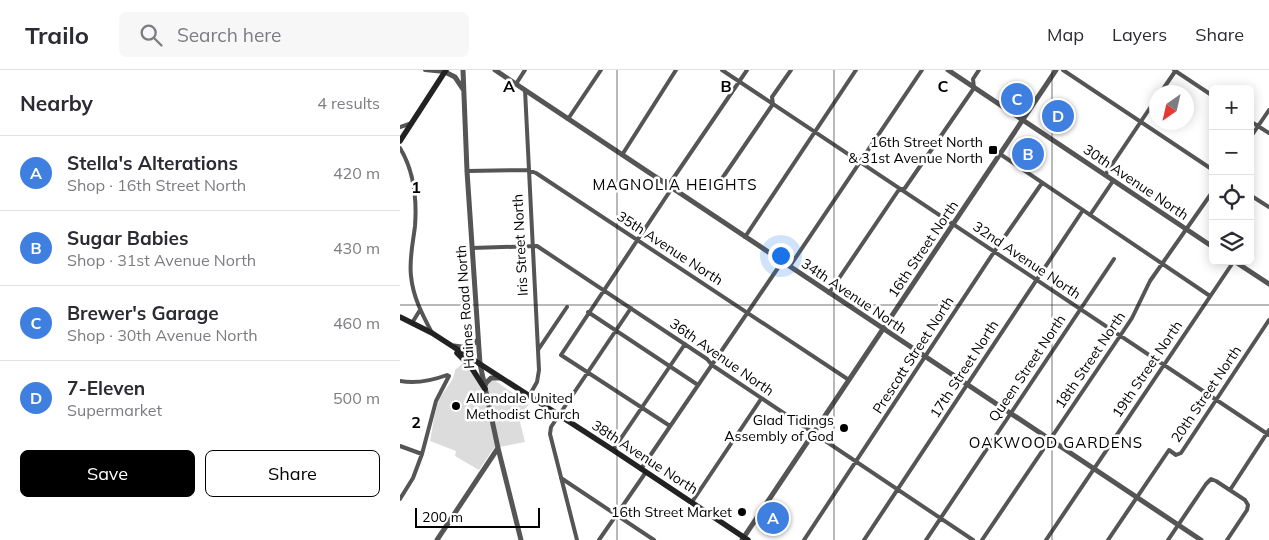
<!DOCTYPE html>
<meta charset="utf-8">
<style>
body{margin:0;font-family:Mulish,sans-serif;background:#f7f7f7;color:#2b2b33}
.controls{position:absolute;right:15px;top:15px;display:grid;overflow:hidden;border-radius:8px;box-shadow:0 2px 12px #0003}
.controls button{width:45px;height:45px;display:grid;place-items:center;padding:0;border:0;border-bottom:1px solid #e1e1e2;background:#fff;color:#2b2b33;font:25px sans-serif}
.compass{position:absolute;left:749px;top:15px;width:45px;height:45px;border-radius:50%;background:#fff;box-shadow:0 2px 12px #0003;rotate:214deg}
.scale{position:absolute;left:15px;bottom:12px;width:125px;box-sizing:border-box;padding-left:5px;border:2px solid #000;border-top:0;font-size:14px;line-height:18px;white-space:nowrap;color:#000;-webkit-text-stroke:4px #fff;paint-order:stroke}
.you{position:absolute;left:380px;top:185px;width:18px;height:18px;margin:-12px;border:4px solid #fff;border-radius:50%;background:#1a73e8;box-shadow:0 0 0 8px #1a73e833}
.badge{display:grid;place-items:center;width:32px;height:32px;border-radius:50%;background:#000;color:#fff;font-size:16px;font-weight:700}
.pin{position:absolute;translate:-50% -50%;border:2px solid #fff;box-shadow:0 1px 5px #0006}
.list{margin:0;padding:0;list-style:none}
h2{display:flex;justify-content:space-between;align-items:center;height:65px;margin:0;padding:0 20px;font-size:21px}
h2 small{font-size:16px;font-weight:400;color:#7c7c81}
.list li{display:grid;grid-template-columns:32px 1fr auto;gap:15px;align-items:center;box-sizing:border-box;height:75px;padding:0 20px;border-top:1px solid #e1e1e2}
.list b{display:block;font-size:19px;white-space:nowrap}
.list p{margin:0;font-size:16px;white-space:nowrap;color:#7c7c81}
.list em{font-size:16px;font-style:normal;color:#7c7c81}
.actions{display:flex;gap:10px;padding:15px 20px}
.actions a{flex:1;padding:11px 0;border:1px solid #000;border-radius:8px;text-align:center;font-size:18px;color:#000}
.actions .main{background:#000;color:#fff}
.icon{flex:none;width:28px;height:28px;fill:none;stroke:currentColor;stroke-width:2;stroke-linecap:round;stroke-linejoin:round}
.map{position:relative;flex:none;width:869px;height:470px;overflow:hidden}
header{display:flex;align-items:center;gap:30px;box-sizing:border-box;height:70px;padding:0 25px;background:#fff;border-bottom:1px solid #e1e1e2}
header strong{font-size:24px}
nav{display:flex;gap:28px;margin-inline-start:auto;font-size:18px}
.search{width:350px;height:45px;background:#f7f7f7;display:flex;align-items:center;gap:12px;box-sizing:border-box;padding:0 18px;border-radius:8px;color:#7c7c81;font-size:19px}
main{display:flex}
aside{flex:1;background:#fff}
.map>svg:first-child{display:block}
.green{fill:#dcdcdc}
.lines{fill:none;stroke-linecap:round;stroke-linejoin:round}
.minor{stroke:#555;stroke-width:4}
.tertiary{stroke:#555;stroke-width:5}
.secondary{stroke:#222;stroke-width:5.5}
.grid{fill:none;stroke:#000;stroke-width:1;stroke-opacity:0.55}
.poi-dot{fill:#000;stroke:#fff;stroke-width:2}
.labels{text-anchor:middle;stroke-width:5;stroke-linejoin:round;paint-order:stroke}
.poi-label{font-size:14px;fill:#000;stroke:#fff;text-anchor:end}
.street-label{font-size:14px;fill:#000;stroke:#fff}
.neighbourhood-label{font-size:15px;letter-spacing:1px;fill:#000;stroke:#fff}
.grid-label{font-size:16px;text-anchor:middle;font-weight:bold;fill:#000;stroke:#fff;stroke-width:5;stroke-linejoin:round;paint-order:stroke}
</style>
<header>
<strong>Trailo</strong>
<div class="search"><svg class="icon" aria-label="search" viewBox="0 0 24 24"><circle cx="10" cy="10" r="6"/><path d="M15 15l6 6"/></svg>Search here</div>
<nav><a>Map</a><a>Layers</a><a>Share</a></nav>
</header>
<main>
<aside>
<h2>Nearby<small>4 results</small></h2>
<ul class="list">
<li><span class="badge" style="background:#3f7fe0">A</span><div><b>Stella's Alterations</b><p>Shop · 16th Street North</p></div><em>420 m</em></li>
<li><span class="badge" style="background:#3f7fe0">B</span><div><b>Sugar Babies</b><p>Shop · 31st Avenue North</p></div><em>430 m</em></li>
<li><span class="badge" style="background:#3f7fe0">C</span><div><b>Brewer's Garage</b><p>Shop · 30th Avenue North</p></div><em>460 m</em></li>
<li><span class="badge" style="background:#3f7fe0">D</span><div><b>7-Eleven</b><p>Supermarket</p></div><em>500 m</em></li>
</ul>
<div class="actions"><a class="main">Save</a><a>Share</a></div>
</aside>
<div class="map">
<svg width="869" height="470" viewBox="0 0 869 470">
<rect width="100%" height="100%" fill="#fff"/>
<path class="green" d="M63,293l27,18 3,-1 4,2 32,22 -10,14 6,24 -31,6 -15,22 -24,-14 1,-5 -26,-10c3,-14 4,-29 10,-43 5,-9 14,-17 15,-28z"/>
<g class="lines">
<path class="minor" d="M25,0l20,2
M322,0l547,365
M663,0l150,100
M774,0l39,26
M116,14l9,-14
M125,20l14,280 -2,12 -8,14
M761,22l15,-22
M168,49l33,-49
M850,51l19,12
M0,57l12,-4
M850,68l19,-28
M0,78c14,23 17,51 15,78 -2,17 -6,33 -4,50 2,21 11,38 21,57
M600,84l210,142
M222,85l54,-85
M67,101l61,-1 8,3 313,207
M705,105l51,-76
M321,110l52,-76 -1,-7 19,-27
M268,116l79,-116
M850,125l19,12
M690,145l23,-34
M345,167l111,-167
M72,178l65,-2 170,113 5,6 261,175
M390,196l132,-196
M429,223l69,-102 7,-3 69,-100 -1,-9 6,-9
M188,242l110,73
M12,253l8,-13
M138,280l29,-43
M0,311c17,3 31,0 47,-6l2,1 -13,25 -14,53 -9,24 -13,21
M270,356l-109,-71 111,-167
M0,376l22,8
M213,380l72,-106
M241,399l141,-207
M161,408l93,62
M830,420l39,-60
M292,432l69,-103
M177,470l-27,-106 1,-7 80,-119
M199,470l47,-68
M404,470l190,-288 48,-69
M464,470l219,-330
M526,470l188,-281
M582,470l138,-204 12,-18 18,-37 63,-90
M646,470l188,-279
M708,470l61,-90 7,5 5,-2 88,-133
M768,470l38,-56 5,-5 5,2 29,19 3,5 -1,5 -20,30"/>
<path class="tertiary" d="M63,0l4,101 13,193 18,84 23,92
M95,0l706,470
M548,0l265,177
M45,2l10,5 8,12
M834,191l35,23
M54,276l14,2 10,-8
M85,316l1,-3 5,-5h10
M37,470l61,-92
M342,470l314,-470"/>
<path class="secondary" d="M0,71l46,-71
M0,247l32,16 181,117 135,90
M57,283l14,14 14,22"/>
</g>
<path class="grid" d="M217,0v470M434,0v470M652,0v470M0,235h869"/>
<g class="poi-dot">
<rect x="588" y="75" width="10" height="10" rx="2.5"/>
<circle cx="56" cy="336" r="5"/>
<circle cx="444" cy="358" r="5"/>
<circle cx="342" cy="442" r="5"/>
</g>
<g class="labels">
<g class="poi-label">
<text x="583" y="77">16th Street North<tspan x="583" dy="16">&amp; 31st Avenue North</tspan></text>
<text x="66" y="333" text-anchor="start">Allendale United<tspan x="66" dy="16">Methodist Church</tspan></text>
<text x="434" y="355">Glad Tidings<tspan x="434" dy="16">Assembly of God</tspan></text>
<text x="332" y="447">16th Street Market</text>
</g>
<g class="street-label">
<text transform="translate(736 112) rotate(34)" y="5">30th Avenue North</text>
<text transform="translate(120 175) rotate(-93)" y="5">Iris Street North</text>
<text transform="translate(270 178) rotate(33)" y="5">35th Avenue North</text>
<text transform="translate(523 179) rotate(-56)" y="5">16th Street North</text>
<text transform="translate(627 190) rotate(34)" y="5">32nd Avenue North</text>
<text transform="translate(454 226) rotate(34)" y="5">34th Avenue North</text>
<text transform="translate(65 237) rotate(-94)" y="5">Haines Road North</text>
<text transform="translate(513 285) rotate(-57)" y="5">Prescott Street North</text>
<text transform="translate(322 287) rotate(35)" y="5">36th Avenue North</text>
<text transform="translate(690 290) rotate(-56)" y="5">18th Street North</text>
<text transform="translate(627 298) rotate(-56)" y="5">Queen Street North</text>
<text transform="translate(564 299) rotate(-57)" y="5">17th Street North</text>
<text transform="translate(747 299) rotate(-56)" y="5">19th Street North</text>
<text transform="translate(806 324) rotate(-56)" y="5">20th Street North</text>
<text transform="translate(245 387) rotate(33)" y="5">38th Avenue North</text>
</g>
<g class="neighbourhood-label">
<text x="275" y="120">MAGNOLIA HEIGHTS</text>
<text x="656" y="378">OAKWOOD GARDENS</text>
</g>
</g>
<g class="grid-label">
<text x="109" y="22">A</text>
<text x="326" y="22">B</text>
<text x="543" y="22">C</text>
<text x="16" y="123">1</text>
<text x="16" y="358">2</text>
</g>
</svg>
<div class="controls">
<button>+</button>
<button>−</button>
<button><svg class="icon" aria-label="locate" viewBox="0 0 24 24"><circle cx="12" cy="12" r="6"/><path d="M12 2v4M12 18v4M2 12h4M18 12h4"/></svg></button>
<button><svg class="icon" aria-label="layers" viewBox="0 0 24 24"><path d="M12 4l9 5-9 5-9-5zM3 14l9 5 9-5"/></svg></button>
</div>
<svg class="compass" viewBox="-18 -18 36 36"><path d="M0-13l5 13h-10z" fill="#e53935"/><path d="M0 13l5-13h-10z" fill="#7c7c81"/></svg>
<div class="scale">200 m</div>
<div class="you"></div>
<div class="pin badge" style="left:373px;top:448px;background:#3f7fe0">A</div>
<div class="pin badge" style="left:628px;top:84px;background:#3f7fe0">B</div>
<div class="pin badge" style="left:617px;top:29px;background:#3f7fe0">C</div>
<div class="pin badge" style="left:658px;top:46px;background:#3f7fe0">D</div>
</div>
</main>
